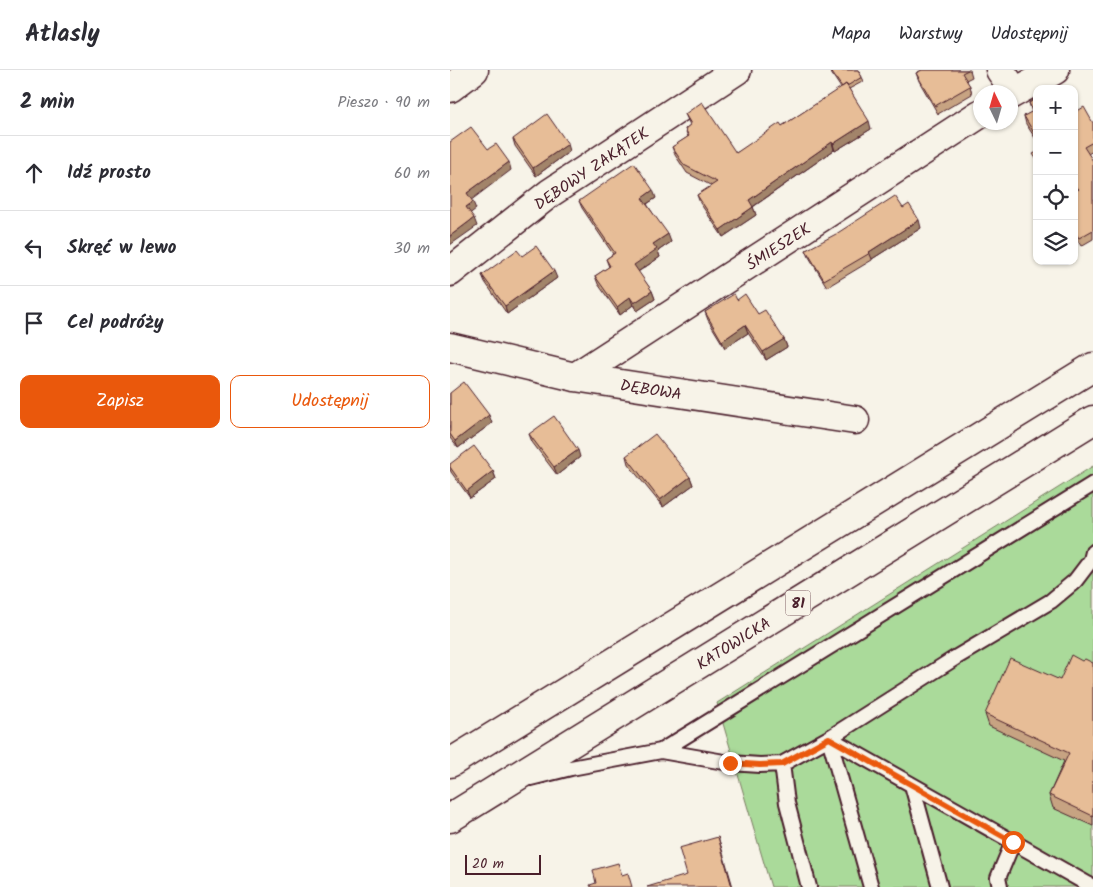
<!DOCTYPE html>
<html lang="pl">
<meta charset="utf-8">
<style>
body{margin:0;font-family:Kalam,sans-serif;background:#f2f2f3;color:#2b2b33}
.controls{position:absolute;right:15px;top:15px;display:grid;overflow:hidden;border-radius:10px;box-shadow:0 1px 4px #0004}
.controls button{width:45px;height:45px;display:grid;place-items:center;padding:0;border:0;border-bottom:1px solid #e1e1e2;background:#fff;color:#2b2b33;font:25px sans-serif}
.compass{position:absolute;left:523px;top:15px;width:45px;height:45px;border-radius:50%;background:#fff;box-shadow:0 1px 4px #0004;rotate:355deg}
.scale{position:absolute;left:15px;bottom:12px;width:76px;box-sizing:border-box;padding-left:5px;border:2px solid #4a1f2b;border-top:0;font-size:14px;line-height:18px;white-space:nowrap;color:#4a1f2b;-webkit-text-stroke:4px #f7f3e8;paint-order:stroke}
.stop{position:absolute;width:15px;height:15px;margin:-11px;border:4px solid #ea580c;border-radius:50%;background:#fff}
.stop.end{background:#ea580c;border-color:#fff;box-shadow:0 1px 5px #0008}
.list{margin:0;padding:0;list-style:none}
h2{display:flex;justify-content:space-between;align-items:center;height:65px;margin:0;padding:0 20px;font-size:21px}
h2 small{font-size:16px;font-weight:400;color:#7c7c81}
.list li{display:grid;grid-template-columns:32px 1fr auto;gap:15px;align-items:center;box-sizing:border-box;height:75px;padding:0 20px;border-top:1px solid #e1e1e2}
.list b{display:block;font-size:19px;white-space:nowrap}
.list em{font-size:16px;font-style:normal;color:#7c7c81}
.actions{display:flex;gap:10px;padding:15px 20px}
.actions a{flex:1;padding:11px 0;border:1px solid #ea580c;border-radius:10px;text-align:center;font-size:18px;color:#ea580c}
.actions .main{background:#ea580c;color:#fff}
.icon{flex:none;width:28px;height:28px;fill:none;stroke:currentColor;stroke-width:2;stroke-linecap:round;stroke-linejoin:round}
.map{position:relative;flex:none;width:643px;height:817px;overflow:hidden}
header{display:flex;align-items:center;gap:30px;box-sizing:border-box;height:70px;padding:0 25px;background:#fff;border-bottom:1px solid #e1e1e2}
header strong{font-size:24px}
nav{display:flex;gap:28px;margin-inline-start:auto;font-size:18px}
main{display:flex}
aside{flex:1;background:#fff}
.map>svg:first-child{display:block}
.green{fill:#aada9a;stroke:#7a7c62}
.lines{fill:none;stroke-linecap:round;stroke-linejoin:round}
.service-casing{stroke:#4a1f2b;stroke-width:18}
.minor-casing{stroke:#4a1f2b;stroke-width:31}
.primary-casing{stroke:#4a1f2b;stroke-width:31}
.service{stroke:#f7f3e8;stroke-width:14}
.minor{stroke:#f7f3e8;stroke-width:28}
.primary{stroke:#f7f3e8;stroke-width:28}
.wall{fill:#c7a382;stroke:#4a1f2b}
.shaded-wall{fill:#a2846a;stroke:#4a1f2b}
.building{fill:#e7bd97;stroke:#4a1f2b}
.route{stroke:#ea580c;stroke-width:6}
.labels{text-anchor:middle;stroke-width:4.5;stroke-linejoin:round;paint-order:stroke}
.shield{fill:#f7f3e8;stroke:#7e5f64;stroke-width:1}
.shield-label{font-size:15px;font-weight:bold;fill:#4a1f2b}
.street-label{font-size:16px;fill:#4a1f2b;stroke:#f7f3e8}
</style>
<header>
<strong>Atlasly</strong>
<nav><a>Mapa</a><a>Warstwy</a><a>Udostępnij</a></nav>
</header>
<main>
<aside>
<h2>2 min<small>Pieszo · 90 m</small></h2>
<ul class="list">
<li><svg class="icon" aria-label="ahead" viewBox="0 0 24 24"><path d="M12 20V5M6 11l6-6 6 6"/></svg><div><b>Idź prosto</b></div><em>60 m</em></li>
<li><svg class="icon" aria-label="left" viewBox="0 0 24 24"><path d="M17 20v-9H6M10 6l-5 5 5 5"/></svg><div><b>Skręć w lewo</b></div><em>30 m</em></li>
<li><svg class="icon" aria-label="arrive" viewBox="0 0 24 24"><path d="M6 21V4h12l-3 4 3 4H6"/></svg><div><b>Cel podróży</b></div></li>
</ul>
<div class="actions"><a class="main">Zapisz</a><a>Udostępnij</a></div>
</aside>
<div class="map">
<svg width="643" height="817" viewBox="0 0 643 817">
<rect width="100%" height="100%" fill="#f7f3e8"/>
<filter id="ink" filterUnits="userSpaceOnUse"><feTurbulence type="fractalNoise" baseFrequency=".02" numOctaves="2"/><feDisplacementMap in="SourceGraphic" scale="10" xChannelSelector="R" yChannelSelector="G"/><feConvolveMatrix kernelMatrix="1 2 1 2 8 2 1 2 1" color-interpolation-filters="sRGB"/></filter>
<g filter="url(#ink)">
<path class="green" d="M643,396v421h-322l-54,-184z"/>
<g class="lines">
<defs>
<path id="service" d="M379,668l264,149
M379,668l42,149
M211,681l432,-267
M332,694l5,39 22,84
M81,708l40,-10 90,-17 69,12 30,2 22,-1 47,-26 126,-80 96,-57 24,-20 16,-21 2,-8
M462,715l28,102
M550,817l-2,-9 15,-36"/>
<path id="minor" d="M550,0l15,22
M0,18l24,-18
M560,25l45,-25
M0,202l100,-79 187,-123
M0,277l125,30 280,43
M125,307l405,-263"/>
<path id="primary" d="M0,693l643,-396
M0,748l643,-398"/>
</defs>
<use href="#service" class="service-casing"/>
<use href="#minor" class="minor-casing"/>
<use href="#primary" class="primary-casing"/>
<use href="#service" class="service"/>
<use href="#minor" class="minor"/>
<use href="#primary" class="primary"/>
</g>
<path class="wall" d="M379,0h29l6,11 -15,8 22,40 -36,22 -1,-1 -81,57 3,8 -33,22 -23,-34 -3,-8 15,-9 -25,-13 -12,-18 -3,-8 16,-10 -3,-8 5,-4 -5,-11 51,39 46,-27 59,-38z
M472,0h48l2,7 -6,3 4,6 2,8 -34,20 -19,-33 -3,-8z
M587,28v43l-11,-17 -2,-8 8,-4 -3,-9z
M624,43l19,10v28l-5,3 5,7v78l-12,7 -7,-12z
M63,69l57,12 -34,25 -21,-30z
M206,128l-9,6 24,38 -13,9 2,6 -22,15 14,19 3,8 -18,12 -4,-6 -13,10 -22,-31 -3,-8 14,-9 -3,-8 7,-5 -31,-46 -3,-7z
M453,138l18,20 -49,31v1l-45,27 -18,-30 -3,-7z
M32,205l75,3 -50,36 -22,-32z
M287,230l21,14 26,25 3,8 -21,13 -18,-27 -23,15 -17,-28 -3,-8z
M0,323l42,30 -34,25 -8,-10z
M79,364l51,23 -23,18 -25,-33z
M176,386l64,21 3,8 -30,22 -35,-43z
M0,394l43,7 3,8 -26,19 -19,-26 -1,-3z
M632,591l11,2v163l-40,-18 -4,-13 15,-34 -75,-35 -4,-12 75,-34z"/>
<path class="shaded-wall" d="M419,51l2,8 -36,22 -2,-7z
M382,72l2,8 -83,58 -2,-8z
M118,74l2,7 -34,25 -3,-8z
M59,92l2,8 -41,31 -3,-8z
M203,120l3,8 -11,7 -3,-7z
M23,132l3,7 -8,6 -2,-8z
M303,137l3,8 -33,22 -3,-7z
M24,148l3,8 -27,19v-9z
M469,150l2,8 -49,31 -3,-7z
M218,164l3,8 -13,9 2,6 -24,16 -2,-8 19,-21z
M104,201l3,7 -50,36 -2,-8z
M202,221l3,8 -18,12 -3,-8z
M180,227l3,8 -13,10 -3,-8z
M295,255l3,8 -23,15 -3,-7z
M334,269l3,8 -21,13 -3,-8z
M39,345l3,8 -34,25 -3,-7z
M128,380l2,7 -23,18 -3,-8z
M43,401l3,8 -26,19 -3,-7z
M240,407l3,8 -30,22 -3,-7z
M268,767l3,9 12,41h-1z"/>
<path class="building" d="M380,0h28l4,7 -15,9 -1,-2 -4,3z
M472,0h46l-6,3 8,13 -35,20 -19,-33z
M396,14l23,37 -36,23 -1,-2 -83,58 4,7 -33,23 -23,-35 20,-13 -33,-17 -12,-18 17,-11 -4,-7 6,-5 -6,-10 17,-12 34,51 44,-30 2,3z
M587,28v40l-13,-22 9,-5 -4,-8z
M634,37l9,16v19l-9,5 9,14v69l-14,8 -5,-7v-39l5,-3 -5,-3v-73z
M97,44l21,30 -35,24 -20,-29z
M21,57l17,22 8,-5 13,18 -42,31 6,9 -7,5 8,11 -24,18v-94z
M587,82v8l-4,-6z
M184,93l19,27 -11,8 26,36 -15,10 4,5 -23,16 18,26 -18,12 -4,-6 -13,10 -22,-31 15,-10 -4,-7 9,-6 -36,-52z
M445,126l8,12 6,-4 10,16 -50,32 1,1 -46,27 -18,-30 30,-16z
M86,176l18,25 -49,35 -23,-31 35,-25 5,6z
M284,224l3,6 8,-6 13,20 7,-4 19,29 -21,13 -18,-27 -23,16 -17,-29z
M14,312l25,33 -34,26 -5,-7v-41z
M104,346l24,34 -24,17 -25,-33z
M205,364l35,43 -30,23 -34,-44z
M24,376l19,25 -26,20 -17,-24v-3z
M621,585l11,6 3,-2 8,4v153l-44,-21 20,-42 -84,-39 25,-56 50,22z
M268,767l14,50h-85l40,-12 -8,-27z
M168,793l4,12 6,-2 4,14h-41l-1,-2 6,-2 -3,-13z"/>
</g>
<g class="lines" filter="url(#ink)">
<path class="route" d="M280,693l30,2 22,-1 47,-26 184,104"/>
</g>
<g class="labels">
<rect class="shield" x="335.5" y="520.5" width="25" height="25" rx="4"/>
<g class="shield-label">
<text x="348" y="538">81</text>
</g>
<g class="street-label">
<text transform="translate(141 98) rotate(-34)" y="6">DĘBOWY ZAKĄTEK</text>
<text transform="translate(328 176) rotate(-33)" y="6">ŚMIESZEK</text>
<text transform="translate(201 319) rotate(9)" y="6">DĘBOWA</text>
<text transform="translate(283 573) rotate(-32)" y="6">KATOWICKA</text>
</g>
</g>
</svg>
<div class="controls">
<button>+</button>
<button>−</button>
<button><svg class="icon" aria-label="locate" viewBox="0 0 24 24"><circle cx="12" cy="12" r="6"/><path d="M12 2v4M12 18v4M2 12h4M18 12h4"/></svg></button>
<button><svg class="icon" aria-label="layers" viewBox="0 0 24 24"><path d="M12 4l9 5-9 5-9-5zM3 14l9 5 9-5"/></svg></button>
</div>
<svg class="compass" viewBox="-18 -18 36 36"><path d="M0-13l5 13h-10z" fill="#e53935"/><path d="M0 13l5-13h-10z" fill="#7c7c81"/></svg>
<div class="scale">20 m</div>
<div class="stop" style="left:563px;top:772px"></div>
<div class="stop end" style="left:280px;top:693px"></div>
</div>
</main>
